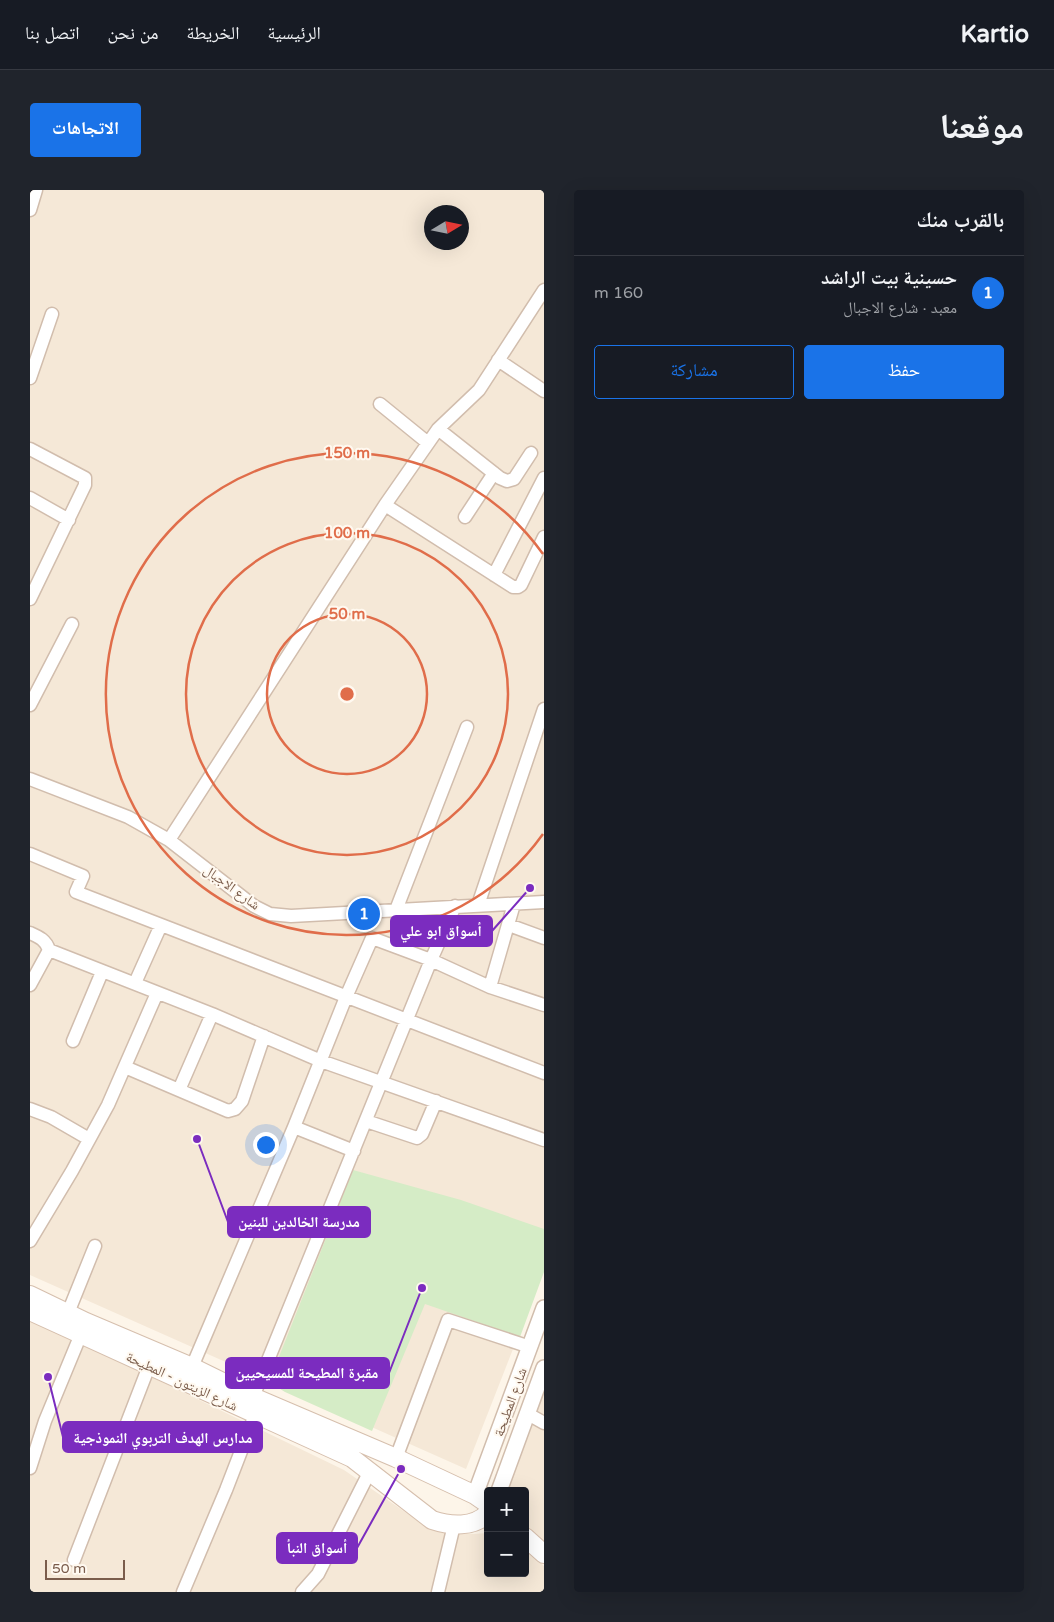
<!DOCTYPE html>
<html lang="ar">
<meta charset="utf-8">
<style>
body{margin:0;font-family:"Varela Round","Noto Naskh Arabic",sans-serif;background:#20242c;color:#f1f3f6;direction:rtl}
.controls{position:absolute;right:15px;bottom:15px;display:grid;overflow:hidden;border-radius:5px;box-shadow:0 5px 20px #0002}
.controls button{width:45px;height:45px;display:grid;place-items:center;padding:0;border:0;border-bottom:1px solid #363941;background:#171b24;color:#f1f3f6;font:25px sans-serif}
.compass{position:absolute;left:394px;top:15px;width:45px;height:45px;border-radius:50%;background:#171b24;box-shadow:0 5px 20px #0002;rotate:80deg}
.scale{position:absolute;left:15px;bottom:12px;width:80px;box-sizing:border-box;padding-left:5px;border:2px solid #7a5c4b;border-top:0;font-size:14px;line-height:18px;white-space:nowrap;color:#7a5c4b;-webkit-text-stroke:4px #fff9f0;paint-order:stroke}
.you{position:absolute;left:235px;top:954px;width:18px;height:18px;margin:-12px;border:4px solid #fff;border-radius:50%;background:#1a73e8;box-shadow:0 0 0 8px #1a73e833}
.badge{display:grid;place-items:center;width:32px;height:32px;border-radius:50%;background:#1a73e8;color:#fff;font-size:16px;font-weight:700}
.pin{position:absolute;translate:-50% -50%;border:2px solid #fff;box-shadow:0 1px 5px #0006}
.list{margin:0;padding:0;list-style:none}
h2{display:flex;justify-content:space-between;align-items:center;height:65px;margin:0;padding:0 20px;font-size:21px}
h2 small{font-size:16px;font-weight:400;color:#9ea1a6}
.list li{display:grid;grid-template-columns:32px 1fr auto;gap:15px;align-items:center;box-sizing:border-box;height:75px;padding:0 20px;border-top:1px solid #363941}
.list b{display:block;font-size:19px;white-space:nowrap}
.list p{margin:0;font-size:16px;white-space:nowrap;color:#9ea1a6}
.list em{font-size:16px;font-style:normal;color:#9ea1a6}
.actions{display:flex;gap:10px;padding:15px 20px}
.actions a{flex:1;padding:11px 0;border:1px solid #1a73e8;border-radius:5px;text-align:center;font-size:18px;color:#1a73e8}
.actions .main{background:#1a73e8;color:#fff}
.map{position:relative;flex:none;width:514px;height:1402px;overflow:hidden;direction:ltr;border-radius:5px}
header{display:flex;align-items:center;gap:30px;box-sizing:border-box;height:70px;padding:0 25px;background:#171b24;border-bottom:1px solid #363941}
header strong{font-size:24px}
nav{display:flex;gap:28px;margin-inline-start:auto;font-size:18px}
.intro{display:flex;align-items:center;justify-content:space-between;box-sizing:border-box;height:120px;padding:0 30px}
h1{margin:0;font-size:35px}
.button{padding:12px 22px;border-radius:5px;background:#1a73e8;color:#fff;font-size:18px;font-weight:700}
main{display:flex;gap:30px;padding:0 30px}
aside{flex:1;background:#171b24;border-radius:5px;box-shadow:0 5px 20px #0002}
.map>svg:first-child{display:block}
.residential{fill:#f5e8d7;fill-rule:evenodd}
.green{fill:#d5ecc6}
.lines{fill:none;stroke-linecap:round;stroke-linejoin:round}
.minor-casing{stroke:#d1bdad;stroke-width:15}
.tertiary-casing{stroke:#d1bdad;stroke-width:18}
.secondary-casing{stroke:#d6bfad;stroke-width:20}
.minor{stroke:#fff;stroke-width:12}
.tertiary{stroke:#fff;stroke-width:15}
.secondary{stroke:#fff;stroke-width:18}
.ring{fill:none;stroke:#e06d4a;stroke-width:2.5}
.labels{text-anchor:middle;stroke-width:4;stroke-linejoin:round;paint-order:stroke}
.street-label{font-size:14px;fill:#7a5c4b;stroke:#fff9f0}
.centre{fill:#e06d4a;stroke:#fff9f0;stroke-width:2.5}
.ring-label{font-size:15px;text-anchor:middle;font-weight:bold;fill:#e06d4a;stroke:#fff9f0;stroke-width:4;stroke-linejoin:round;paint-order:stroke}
.leader{fill:none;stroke:#7b2cbf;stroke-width:2}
.callout-dot{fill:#7b2cbf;stroke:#fff9f0;stroke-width:2}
.callout{fill:#7b2cbf;stroke:#7b2cbf;stroke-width:2}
.callout-label{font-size:15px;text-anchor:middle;font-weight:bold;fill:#fff}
</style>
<header>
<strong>Kartio</strong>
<nav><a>الرئيسية</a><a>الخريطة</a><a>من نحن</a><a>اتصل بنا</a></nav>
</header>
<div class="intro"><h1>موقعنا</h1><a class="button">الاتجاهات</a></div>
<main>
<aside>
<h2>بالقرب منك<small></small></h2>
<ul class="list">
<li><span class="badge">1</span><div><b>حسينية بيت الراشد</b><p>معبد · شارع الاجبال</p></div><em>160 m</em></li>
</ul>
<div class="actions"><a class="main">حفظ</a><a>مشاركة</a></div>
</aside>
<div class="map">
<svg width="514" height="1402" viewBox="0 0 514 1402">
<rect width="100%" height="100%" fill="#fdf5e9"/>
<path class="residential" d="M0,0h514v1080l-78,199 -436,-194zM402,22h30v30h-30z
M0,1128l314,152 80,55 49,9 15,-1v40h37v-24l19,17v26h-514z
M514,1200v151l-16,-13 -3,-5v-32h-19l-1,-2z"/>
<path class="green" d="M323,980l108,30 83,29v43l-24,65 -95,-33 -53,127 -87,-39 -16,-10z"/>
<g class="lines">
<defs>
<path id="minor" d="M0,20l6,-20
M468,170l46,31
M0,188l22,-64
M350,214l48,39
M408,239l62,49 7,3 7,-2 17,-26
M0,259l55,29v7l-55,114
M0,308l39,22
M355,315l128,82h5l3,-2 23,-48
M435,327l29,-44
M464,385l50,-97
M0,515l42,-81
M0,589l98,38 41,23 85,66 16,8 21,2 253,-14
M139,650l216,-335 53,-76 41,-39 65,-100
M0,664l53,22 -7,16 468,181
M448,715l66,-196
M366,720l71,-183
M479,735l35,13
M0,743c9,4 16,7 19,17l163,64 109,47 223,79
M105,793l26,-58
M0,795l19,-35
M460,797l24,-83
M43,851l29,-69
M95,877l103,44 7,-2 7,-8 22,-65
M149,900l33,-76
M0,919l21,8 38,22
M336,931l51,17 5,-4 14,-33
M264,937l60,24
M0,1051l42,-70 36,-66 49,-112
M38,1123l27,-67
M162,1177l102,-240 52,-130 26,-59 59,22 59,27 54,18
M223,1207l178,-437 24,-54
M498,1224l16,9
M366,1268l52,-138 82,27
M0,1278l15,-47 36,-87
M44,1370l75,-194
M153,1402l43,-102 29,-75
M272,1402l16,-18 52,-103
M408,1402l16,-67"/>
<path id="tertiary" d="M469,1301l45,-123
M445,1305l69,-187"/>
<path id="secondary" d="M0,1105l56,27 106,45 61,30 143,61 79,37 13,9
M0,1121l322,147 80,62c18,6 42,8 56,-7
M495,1347l19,17"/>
</defs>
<use href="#minor" class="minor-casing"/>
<use href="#tertiary" class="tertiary-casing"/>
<use href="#secondary" class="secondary-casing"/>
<use href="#minor" class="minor"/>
<use href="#tertiary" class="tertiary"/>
<use href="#secondary" class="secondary"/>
</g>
<g class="ring">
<circle cx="317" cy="504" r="80"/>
<circle cx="317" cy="504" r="161"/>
<path d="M513 644A241 241 0 1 1 513 364"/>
</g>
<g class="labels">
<g class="street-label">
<text transform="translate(202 697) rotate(36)" y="5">شارع الاجبال</text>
<text transform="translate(152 1191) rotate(25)" y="5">شارع الزيتون - المطيحة</text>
<text transform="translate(480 1212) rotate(-70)" y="5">شارع المطيحة</text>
</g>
</g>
<circle cx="317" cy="504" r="8" class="centre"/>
<g class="ring-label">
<text x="317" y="268">150 m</text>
<text x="317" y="348">100 m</text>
<text x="317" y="429">50 m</text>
</g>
<path class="leader" d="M500 698L462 741M167 949L198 1032M392 1098L359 1183M18 1187L33 1247M371 1279L327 1358"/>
<g class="callout-dot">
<circle cx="500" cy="698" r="5"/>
<circle cx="167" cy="949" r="5"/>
<circle cx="392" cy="1098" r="5"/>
<circle cx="18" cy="1187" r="5"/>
<circle cx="371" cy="1279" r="5"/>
</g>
<g class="callout">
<rect x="361" y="726" width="101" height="30" rx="5"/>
<rect x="198" y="1017" width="142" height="30" rx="5"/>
<rect x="196" y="1168" width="163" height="30" rx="5"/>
<rect x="33" y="1232" width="199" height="30" rx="5"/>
<rect x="247" y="1343" width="80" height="30" rx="5"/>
</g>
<g class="callout-label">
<text x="411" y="746">أسواق ابو علي</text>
<text x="269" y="1037">مدرسة الخالدين للبنين</text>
<text x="277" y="1188">مقبرة المطيحة للمسيحيين</text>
<text x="133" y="1253">مدارس الهدف التربوي النموذجية</text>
<text x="287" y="1363">أسواق النبأ</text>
</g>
</svg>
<div class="controls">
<button>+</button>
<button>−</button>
</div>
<svg class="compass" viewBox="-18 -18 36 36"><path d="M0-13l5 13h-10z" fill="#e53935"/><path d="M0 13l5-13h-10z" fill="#9ea1a6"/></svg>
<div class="scale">50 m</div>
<div class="you"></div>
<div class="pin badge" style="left:334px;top:724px">1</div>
</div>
</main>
